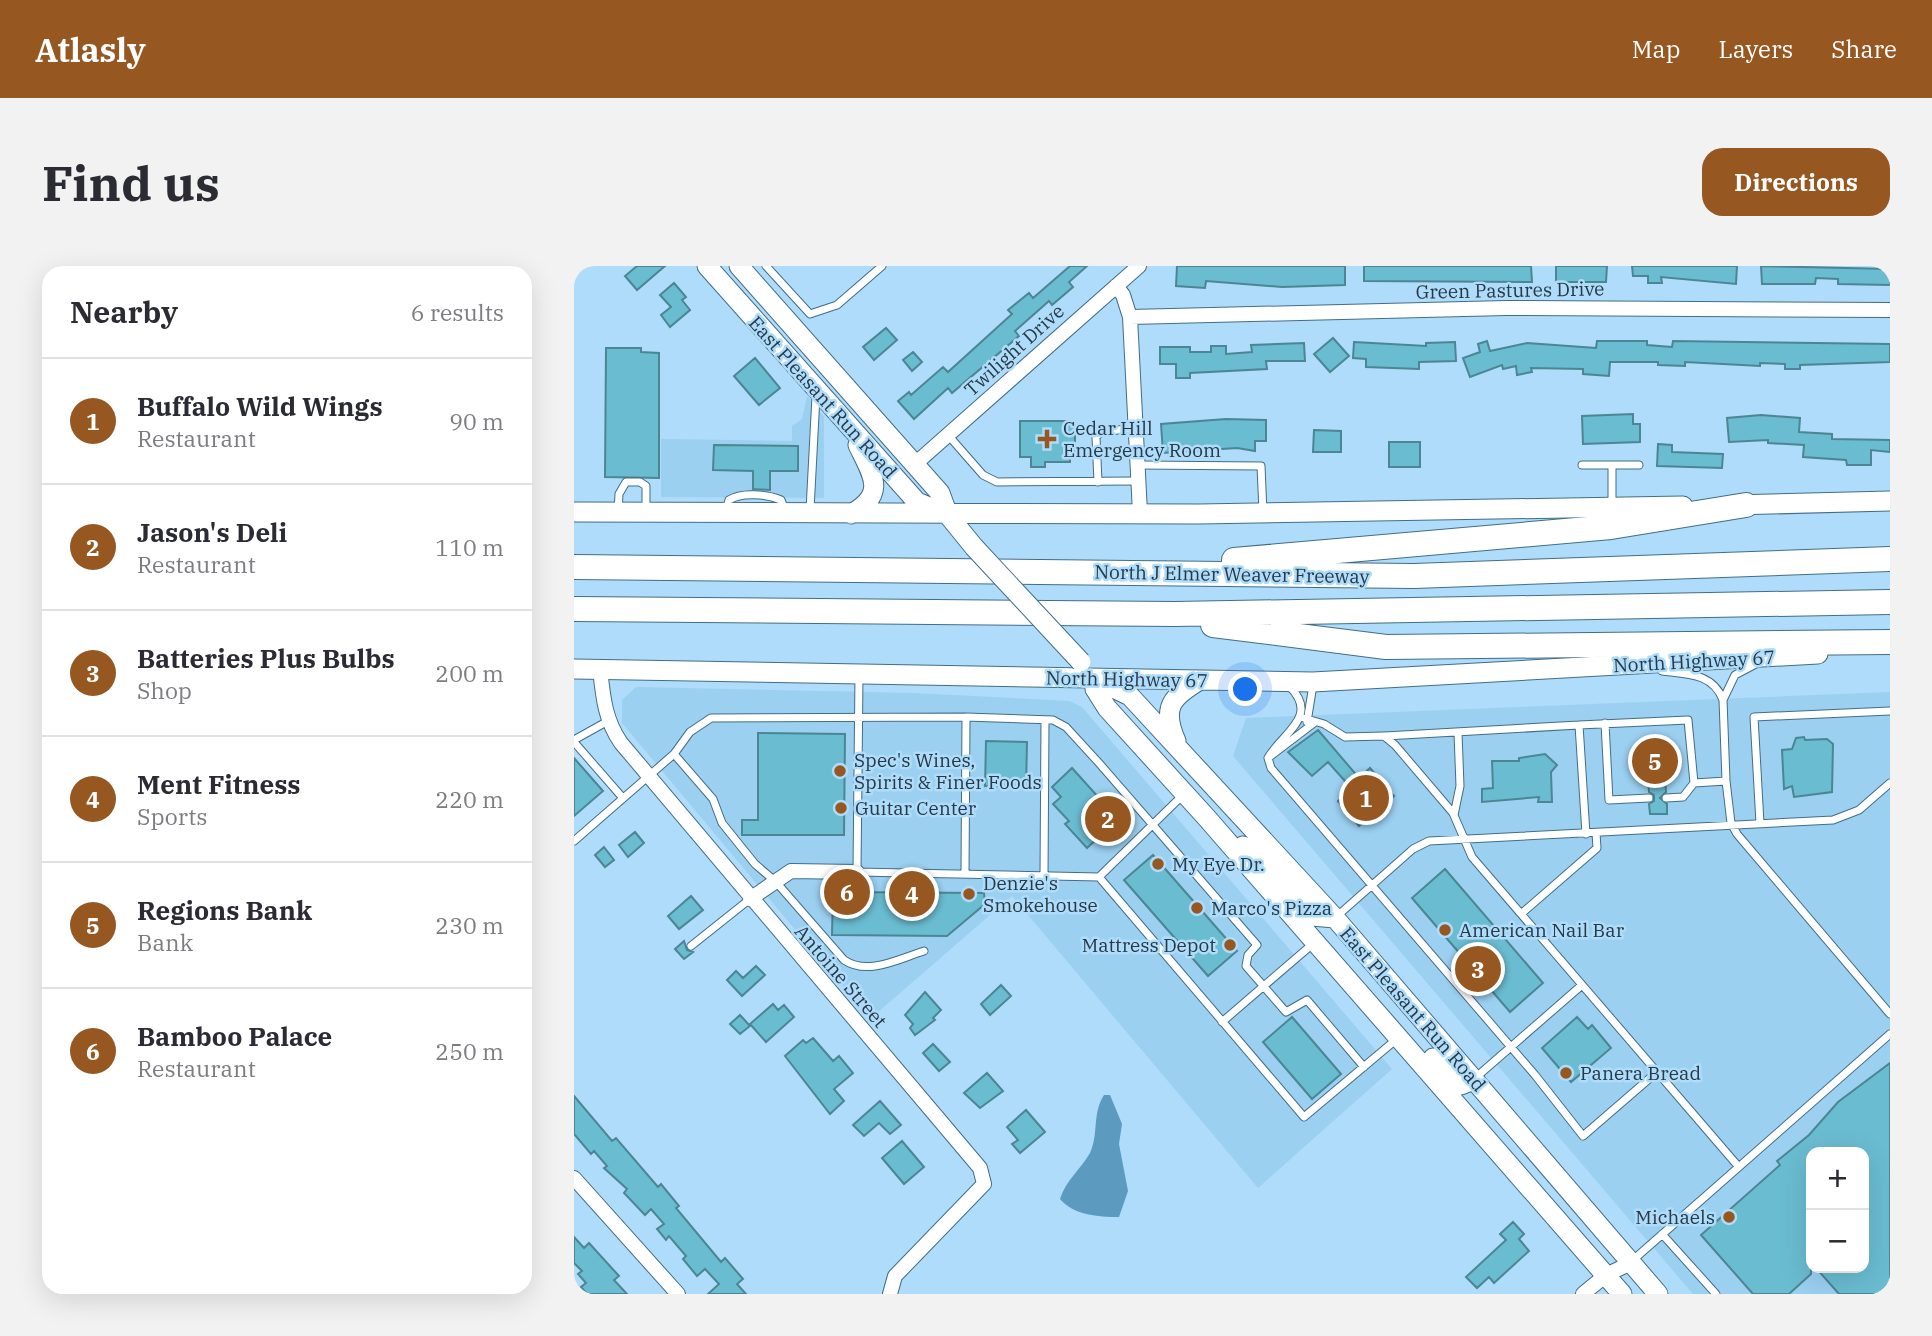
<!DOCTYPE html>
<meta charset="utf-8">
<style>
body{margin:0;font-family:"IBM Plex Serif",serif;background:#f2f2f3;color:#2b2b33}
.controls{position:absolute;right:21px;bottom:21px;display:grid;overflow:hidden;border-radius:14px;box-shadow:0 7px 28px #0002}
.controls button{width:63px;height:63px;display:grid;place-items:center;padding:0;border:0;border-bottom:2px solid #e1e1e2;background:#fff;color:#2b2b33;font:35px sans-serif}
.you{position:absolute;left:672px;top:424px;width:24px;height:24px;margin:-18px;border:5px solid #fff;border-radius:50%;background:#1a73e8;box-shadow:0 0 0 10px #1a73e833}
.badge{display:grid;place-items:center;width:46px;height:46px;border-radius:50%;background:#975720;color:#fff;font-size:23px;font-weight:700}
.pin{position:absolute;translate:-50% -50%;border:4px solid #fff;box-shadow:0 2px 7px #0006}
.list{margin:0;padding:0;list-style:none}
h2{display:flex;justify-content:space-between;align-items:center;height:91px;margin:0;padding:0 28px;font-size:30px}
h2 small{font-size:23px;font-weight:400;color:#7c7c81}
.list li{display:grid;grid-template-columns:46px 1fr auto;gap:21px;align-items:center;box-sizing:border-box;height:126px;padding:0 28px;border-top:2px solid #e1e1e2}
.list b{display:block;font-size:26px;white-space:nowrap}
.list p{margin:0;font-size:23px;white-space:nowrap;color:#7c7c81}
.list em{font-size:23px;font-style:normal;color:#7c7c81}
.map{position:relative;flex:none;width:1316px;height:1028px;overflow:hidden;border-radius:21px}
header{display:flex;align-items:center;gap:42px;box-sizing:border-box;height:98px;padding:0 35px;background:#975720;color:#fff}
header strong{font-size:33px}
nav{display:flex;gap:38px;margin-inline-start:auto;font-size:24px}
.intro{display:flex;align-items:center;justify-content:space-between;box-sizing:border-box;height:168px;padding:0 42px}
h1{margin:0;font-size:49px}
.button{padding:18px 32px;border-radius:21px;background:#975720;color:#fff;font-size:24px;font-weight:700}
main{display:flex;gap:42px;padding:0 42px}
aside{flex:1;background:#fff;border-radius:21px;box-shadow:0 7px 28px #0002}
.map>svg:first-child{display:block}
.built{fill:#9bd0f1;fill-rule:evenodd}
.water{fill:#5c9ac0}
.building{fill:#6abcd1;stroke:#4c8594;stroke-width:2}
.lines{fill:none;stroke-linecap:round;stroke-linejoin:round}
.service-casing{stroke:#426d88;stroke-width:9}
.minor-casing{stroke:#426d88;stroke-width:16}
.secondary-casing{stroke:#426d88;stroke-width:21}
.motorway-casing{stroke:#426d88;stroke-width:26}
.service{stroke:#fff;stroke-width:7}
.minor{stroke:#fff;stroke-width:14}
.secondary{stroke:#fff;stroke-width:19}
.motorway{stroke:#fff;stroke-width:24}
.secondary-bridge-casing{stroke:#426d88;stroke-width:21;stroke-linecap:butt}
.secondary-bridge{stroke:#fff;stroke-width:19}
.poi-dot{fill:#975720;stroke:#aedcfa;stroke-width:2.5}
.labels{text-anchor:middle;stroke-width:5;stroke-linejoin:round;paint-order:stroke}
.street-label{font-size:19px;fill:#263945;stroke:#aedcfa}
.poi-label{font-size:19px;fill:#263945;stroke:#aedcfa;text-anchor:start}
</style>
<header>
<strong>Atlasly</strong>
<nav><a>Map</a><a>Layers</a><a>Share</a></nav>
</header>
<div class="intro"><h1>Find us</h1><a class="button">Directions</a></div>
<main>
<aside>
<h2>Nearby<small>6 results</small></h2>
<ul class="list">
<li><span class="badge">1</span><div><b>Buffalo Wild Wings</b><p>Restaurant</p></div><em>90 m</em></li>
<li><span class="badge">2</span><div><b>Jason's Deli</b><p>Restaurant</p></div><em>110 m</em></li>
<li><span class="badge">3</span><div><b>Batteries Plus Bulbs</b><p>Shop</p></div><em>200 m</em></li>
<li><span class="badge">4</span><div><b>Ment Fitness</b><p>Sports</p></div><em>220 m</em></li>
<li><span class="badge">5</span><div><b>Regions Bank</b><p>Bank</p></div><em>230 m</em></li>
<li><span class="badge">6</span><div><b>Bamboo Palace</b><p>Restaurant</p></div><em>250 m</em></li>
</ul>
</aside>
<div class="map">
<svg width="1316" height="1028" viewBox="0 0 1316 1028">
<rect width="100%" height="100%" fill="#aedcfa"/>
<path class="built" d="M233,130l17,21v81l-163,-1v-58l131,2v-15l10,-7z
M62,421l278,6 155,8 13,6 310,362 -134,119 -246,-292 -142,123 -248,-296v-23z
M1316,426v602h-197l-460,-538 13,-38zM1237,886h53v116h-53z"/>
<path class="water" d="M530,829h6l12,29 -3,20 9,47 -9,26c-21,0 -46,-2 -59,-18 6,-19 21,-30 30,-46 9,-19 2,-40 14,-58z"/>
<path class="building" d="M63,0h28l-28,24 -12,-14z
M496,0h17l-18,16 4,5 -21,18 -3,-4 -34,30 4,5 -67,57 -4,-5 -34,31 -16,-18 11,-9 2,3 32,-28 5,5 64,-58 -4,-4 21,-17 4,5z
M603,0h168v19l-63,2 -76,-6 -1,7 -29,-2z
M790,0h167l1,16 -168,-1z
M982,0h51l-1,16h-50z
M1058,0h105l-1,18 -75,-7 1,6h-14v-7h-15z
M1187,0l129,3v16l-52,-1v-5l-22,-1 -1,6h-53z
M100,17l12,14 -4,3 8,10 -20,17 -9,-12 10,-8 -11,-12z
M312,62l11,12 -23,20 -11,-13z
M759,72l16,18 -19,16 -16,-18z
M913,75l3,10 37,-8 69,5 1,-7h50v4l25,2 1,-6 217,3v18l-90,3v4h-15v-5l-25,-1v3l-75,-4v4l-27,-1v-3h-48l-1,14 -26,-2v-5l-52,-1 1,4 -15,3 -1,-9 -13,3 -1,-4 -32,12 -7,-19 17,-6 -2,-8z
M780,76l72,4v-3l29,-1 1,19 -37,1v7l-53,-2v-8l-13,-1z
M730,77l1,18h-39l1,8 -77,4v5h-14v-14h-16v-17h30v5h21v-6h15v8l26,-2 -1,-7z
M32,82h35v4l18,1v125l-54,-1z
M339,86l9,10 -10,9 -9,-11z
M181,92l25,30 -21,17 -25,-29z
M1059,148v10h7v18l-57,2 -1,-28z
M1187,149l39,3 -1,14 33,2v5l58,1v12l-19,-2v15h-24l-1,-5 -43,-3 1,-12 -36,-2v-3l-39,2 -2,-24z
M652,153l40,1v21h-11v10l-18,-3 -74,5 -2,-29z
M446,155h55v37h-5v4h-25v5h-14v-10h-11z
M740,164l27,1v21h-28z
M815,176h31v25h-31z
M1084,178l14,1v7l51,2 -1,14 -65,-2z
M140,179l84,1v25h-28v19l-17,-1v-18l-40,-1z
M744,464l41,48 11,-10 24,28 -23,25 -2,-3 -10,8 -21,-25 14,-12 -24,-27 -16,14 -24,-24z
M184,467l87,1 -1,101h-102v-15h16z
M1230,471l1,3 22,-1 6,5 -1,48 -38,5 -2,-11 -8,3 -2,-39 10,-1 4,-11z
M1078,472l10,5 10,-1 2,36h-9l1,14 -6,6 7,6v10h-17l-1,-10 5,-3v-6l-5,-3 -1,-13h-10l-1,-35h8z
M412,475l41,1 -1,45 -41,-1z
M971,488l12,11 -6,7 1,30h-14l1,-5 -57,5v-13l11,-1 -1,-27h27v-3z
M0,492l29,33 -29,25z
M498,502l46,51 -31,29 -22,-24 4,-3 -16,-17 8,-7 -9,-10z
M61,566l9,11 -16,14 -9,-12z
M30,581l10,13 -9,7 -10,-12z
M579,589l84,96 -29,25 -84,-96z
M871,603l98,114 -33,29 -98,-114z
M259,626l151,1 1,11 -38,32 -115,-1z
M117,630l12,14 -24,19 -11,-13z
M110,675l3,9 6,2 -9,7 -9,-10z
M182,700l9,9 -23,21 -15,-16 9,-9 7,7z
M427,719l10,11 -21,19 -9,-11z
M351,726l16,18 -8,8 2,2 -20,15 -5,-7 3,-4 -8,-9z
M199,738l5,6 6,-5 10,12 -28,25 -16,-18z
M166,749l10,11 -10,8 -10,-10z
M718,751l49,57 -29,25 -49,-57z
M1003,751l11,12 4,-4 19,23 -40,34 -29,-34z
M239,772l20,23 6,-5 14,17 -19,16 10,12 -14,13 -45,-58 18,-16 3,3z
M359,778l17,18 -11,9 -16,-18z
M1316,797v231h-51l-23,-26h48v-116h-53v122l-22,20h-36l-52,-59 79,-70 -3,-4 32,-26 29,-33z
M413,807l16,18 -23,17 -16,-15z
M0,830l38,45 4,-3 42,49 3,-3 18,22 -3,2 45,54 4,-4 18,21 -6,5 9,10h-38l11,-10 -14,-15 -8,7 -14,-17 3,-3 -17,-20 -3,4 -9,-11 7,-5 -13,-15 -6,6 -21,-22 3,-4 -23,-21 3,-2 -13,-15 -3,3 -17,-20z
M306,835l21,24 -11,9 -11,-11 -15,13 -11,-11z
M452,844l19,22 -25,21 -8,-9 6,-4 -11,-13z
M328,875l22,26 -20,17 -22,-26z
M939,956l11,12 -5,5 10,12 -35,32 -5,-6 -12,11 -11,-11 40,-37 -6,-6z
M0,971l10,11 5,-5 30,33 -5,4 13,14h-40l-6,-7 5,-4 -8,-9 4,-3 -8,-8z"/>
<g class="lines">
<defs>
<path id="service" d="M192,0l44,48 27,-9 45,-39
M374,169l35,40 14,7 141,-1
M564,199l123,1 2,46
M1008,199h30v42
M1038,199h27
M524,216l-2,-45 5,-5 34,-4
M152,244l3,-10c12,-8 38,-6 52,0l4,10
M236,244l6,-114
M44,246l1,-18 7,-12h14l6,4v26
M1088,405c25,3 51,2 61,29l3,81
M285,408l-2,198 242,5 85,-83
M716,421c30,30 -9,47 -22,71l3,10 264,307 48,61 74,-64
M1149,434l12,-25 21,-11
M726,451l24,7 21,13 39,-1 11,9 58,68 19,44 266,309
M733,456l6,-37
M1031,457l4,77 40,-2
M811,470l194,-11
M0,474l34,-19
M0,476l48,55
M100,488l39,45 9,24 33,41 21,18 68,78c24,16 54,-1 80,-9
M694,492l46,-35
M1120,517l32,-2 5,42 6,11 153,180
M880,549l6,-29 -2,-53
M1186,557l-6,-106 136,-6
M1012,568l-7,-109 109,-5 6,63 -11,14 -17,1
M0,575l100,-87 16,-22 21,-14 255,-1 87,3 13,7 33,36 158,182 -9,10 -2,11 40,46 21,-12 57,67
M391,608l1,-157
M470,610l1,-156
M525,611l205,240 94,-79
M947,648l76,-66 -1,-15
M762,651l77,-68 16,-8 404,-21 26,-10 31,-27
M117,680l59,-47
M648,756l93,-80
M900,813l108,-94
M1088,968l54,60
M1059,994l257,-226"/>
<path id="minor" d="M542,20l7,9 7,22 10,196
M556,51l376,-9 384,2
M341,198l224,-198
M26,403c3,28 5,51 21,74l359,425 4,16 -89,92 -5,18
M176,633l41,-28 66,1
M0,912l104,116
M1009,1028l23,-19 25,-12"/>
<path id="secondary" d="M133,0l210,236 24,10
M165,0l201,227 8,22 26,32
M1160,239l156,-4
M0,246l625,2 484,-8
M277,248c36,-20 22,-38 7,-69
M0,403l739,13 505,-28
M521,413v10l12,19 99,109 416,477
M527,416l29,14 205,222 323,376
M602,475c-15,-34 -4,-44 24,-61
M669,580l23,17 46,53 23,2
M859,792l28,27 13,-5"/>
<path id="motorway" d="M660,294l377,-33 135,-22
M0,301l840,9 476,-17
M0,343l601,5 715,-12
M639,359l173,22 504,-5"/>
</defs>
<use href="#service" class="service-casing"/>
<use href="#minor" class="minor-casing"/>
<use href="#secondary" class="secondary-casing"/>
<use href="#motorway" class="motorway-casing"/>
<use href="#service" class="service"/>
<use href="#minor" class="minor"/>
<use href="#secondary" class="secondary"/>
<use href="#motorway" class="motorway"/>
<defs>
<path id="secondary-bridge" d="M400,281l107,115"/>
</defs>
<use href="#secondary-bridge" class="secondary-bridge-casing"/>
<use href="#secondary-bridge" class="secondary-bridge"/>
</g>
<g class="poi-dot">
<path d="M469.5 162.5h7v7h7v7h-7v7h-7v-7h-7v-7h7z"/>
<circle cx="266" cy="505" r="7"/>
<circle cx="267" cy="542" r="7"/>
<circle cx="584" cy="598" r="7"/>
<circle cx="395" cy="628" r="7"/>
<circle cx="623" cy="642" r="7"/>
<circle cx="871" cy="664" r="7"/>
<circle cx="656" cy="679" r="7"/>
<circle cx="992" cy="807" r="7"/>
<circle cx="1155" cy="951" r="7"/>
</g>
<g class="labels">
<g class="street-label">
<text transform="translate(936 24) rotate(-1)" y="7">Green Pastures Drive</text>
<text transform="translate(440 84) rotate(-42)" y="7">Twilight Drive</text>
<text transform="translate(249 131) rotate(48)" y="7">East Pleasant Run Road</text>
<text transform="translate(658 308) rotate(1)" y="7">North J Elmer Weaver Freeway</text>
<text transform="translate(1120 395) rotate(-3)" y="7">North Highway 67</text>
<text transform="translate(553 413) rotate(1)" y="7">North Highway 67</text>
<text transform="translate(267 710) rotate(49)" y="7">Antoine Street</text>
<text transform="translate(839 743) rotate(49)" y="7">East Pleasant Run Road</text>
</g>
<g class="poi-label">
<text x="489" y="169">Cedar Hill<tspan x="489" dy="22">Emergency Room</tspan></text>
<text x="280" y="501">Spec's Wines,<tspan x="280" dy="22">Spirits &amp; Finer Foods</tspan></text>
<text x="281" y="549">Guitar Center</text>
<text x="598" y="605">My Eye Dr.</text>
<text x="409" y="624">Denzie's<tspan x="409" dy="22">Smokehouse</tspan></text>
<text x="637" y="649">Marco's Pizza</text>
<text x="885" y="671">American Nail Bar</text>
<text x="642" y="686" text-anchor="end">Mattress Depot</text>
<text x="1006" y="814">Panera Bread</text>
<text x="1141" y="958" text-anchor="end">Michaels</text>
</g>
</g>
</svg>
<div class="controls">
<button>+</button>
<button>−</button>
</div>
<div class="you"></div>
<div class="pin badge" style="left:792px;top:532px">1</div>
<div class="pin badge" style="left:534px;top:553px">2</div>
<div class="pin badge" style="left:904px;top:703px">3</div>
<div class="pin badge" style="left:338px;top:628px">4</div>
<div class="pin badge" style="left:1081px;top:495px">5</div>
<div class="pin badge" style="left:273px;top:626px">6</div>
</div>
</main>
